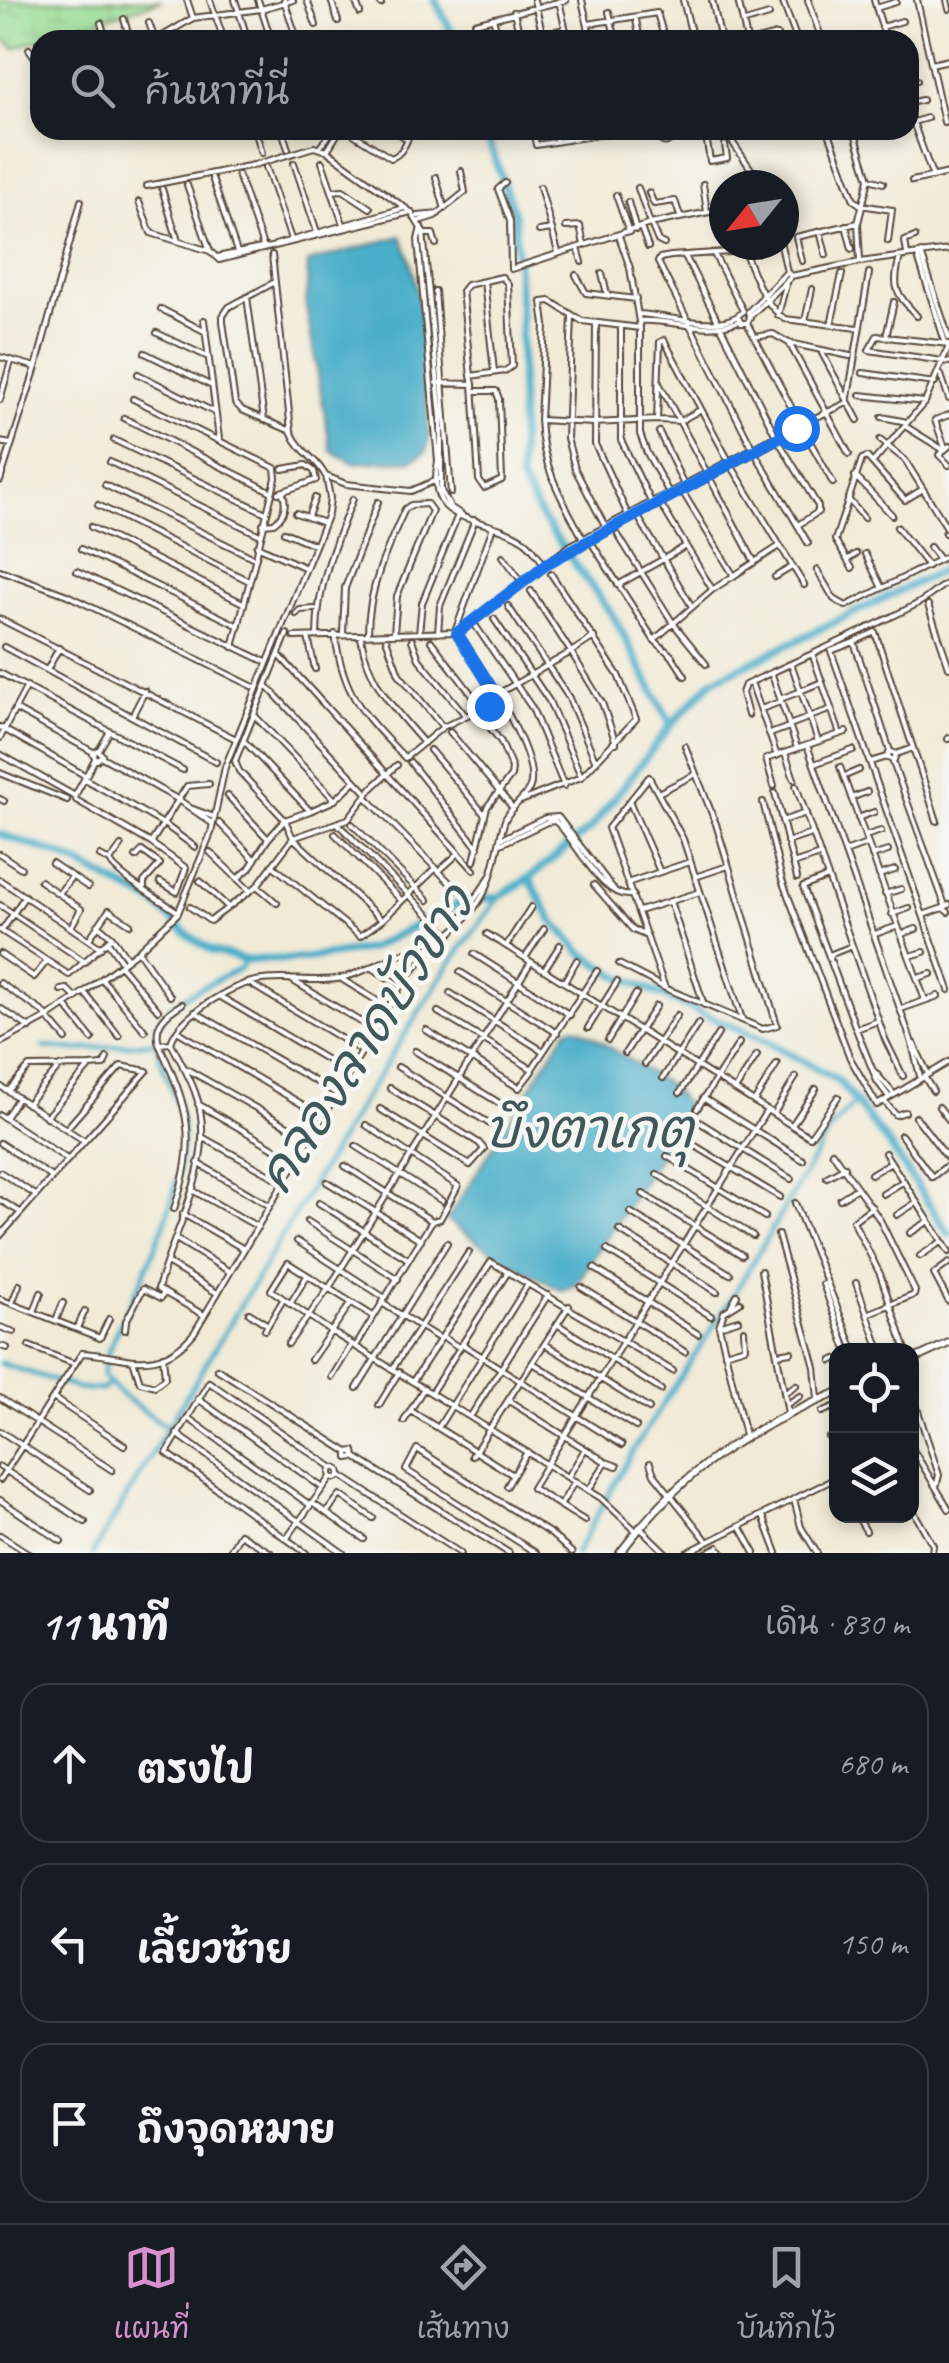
<!DOCTYPE html>
<html lang="th">
<meta charset="utf-8">
<style>
body{margin:0;font-family:Caveat,"Playpen Sans Thai",sans-serif;background:#242831;color:#f1f3f6}
.controls{position:absolute;right:30px;bottom:30px;display:grid;overflow:hidden;border-radius:20px;box-shadow:0 5px 15px #0003}
.controls button{width:90px;height:90px;display:grid;place-items:center;padding:0;border:0;border-bottom:2px solid #363941;background:#171b24;color:#f1f3f6;font:50px sans-serif}
.compass{position:absolute;left:709px;top:170px;width:90px;height:90px;border-radius:50%;background:#171b24;box-shadow:0 5px 15px #0003;rotate:240deg}
.stop{position:absolute;width:30px;height:30px;margin:-22px;border:8px solid #1a73e8;border-radius:50%;background:#fff}
.stop.end{background:#1a73e8;border-color:#fff;box-shadow:0 2px 10px #0008}
.list{margin:0;padding:0;list-style:none}
h2{display:flex;justify-content:space-between;align-items:center;height:130px;margin:0;padding:0 40px;font-size:42px}
h2 small{font-size:32px;font-weight:400;color:#9ea1a6}
.list li{display:grid;grid-template-columns:65px 1fr auto;gap:30px;align-items:center;box-sizing:border-box;height:160px;margin:0 20px 20px;padding:0 20px;border:2px solid #363941;border-radius:30px}
.list b{display:block;font-size:38px;white-space:nowrap}
.list em{font-size:32px;font-style:normal;color:#9ea1a6}
.icon{flex:none;width:55px;height:55px;fill:none;stroke:currentColor;stroke-width:2;stroke-linecap:round;stroke-linejoin:round}
.map{position:relative;flex:none;width:949px;height:1553px;overflow:hidden}
.search{position:absolute;background:#171b24;box-shadow:0 5px 15px #0003;left:30px;right:30px;top:30px;height:110px;display:flex;align-items:center;gap:25px;box-sizing:border-box;padding:0 35px;border-radius:30px;color:#9ea1a6;font-size:38px}
.sheet{height:670px;background:#171b24}
nav{display:flex;justify-content:space-around;align-items:center;box-sizing:border-box;height:140px;border-top:2px solid #363941;background:#171b24;font-size:28px;color:#9ea1a6}
nav a{display:grid;justify-items:center;gap:5px}
nav .on{color:#d690ce}
.map>svg:first-child{display:block}
.wetland{fill:url(#wetland-marsh);stroke:#6a845a;stroke-width:2.5}
.water{fill:#4aaec9;stroke:#426c74;stroke-width:2.5}
.lines{fill:none;stroke-linecap:round;stroke-linejoin:round}
.canal{stroke:#4aaec9;stroke-width:5}
.river{stroke:#4aaec9;stroke-width:8}
.minor-casing{stroke:#56473a;stroke-width:8}
.tertiary-casing{stroke:#56473a;stroke-width:10}
.minor{stroke:#fff;stroke-width:4}
.tertiary{stroke:#fff;stroke-width:6}
.route{stroke:#1a73e8;stroke-width:12}
.labels{text-anchor:middle;stroke-width:9;stroke-linejoin:round;paint-order:stroke}
.water-label{font-size:52px;font-style:italic;fill:#40585a;stroke:#f6f6f2}
</style>
<div class="map">
<svg width="949" height="1553" viewBox="0 0 949 1553">
<defs>
<pattern id="wetland-marsh" width="20" height="14" patternUnits="userSpaceOnUse" patternTransform="scale(2.5)"><rect width="20" height="14" fill="#9ade96"/><path d="M1 5h8M5 5V1M11 12h8M15 12V8" fill="none" stroke="#86bf81"/></pattern>
</defs>
<rect width="100%" height="100%" fill="#f6f6f2"/>
<filter id="ink" filterUnits="userSpaceOnUse"><feTurbulence type="fractalNoise" baseFrequency=".01" numOctaves="2"/><feDisplacementMap in="SourceGraphic" scale="20" xChannelSelector="R" yChannelSelector="G"/><feConvolveMatrix kernelMatrix="1 2 1 2 8 2 1 2 1" color-interpolation-filters="sRGB"/></filter>
<filter id="wash" filterUnits="userSpaceOnUse"><feTurbulence type="fractalNoise" baseFrequency=".0048" numOctaves="4" result="noise"/><feDisplacementMap in="SourceGraphic" scale="40" xChannelSelector="R" yChannelSelector="G"/><feGaussianBlur stdDeviation="2.25" result="paint"/><feColorMatrix in="noise" values="0 0 0 0 0 0 0 0 0 0 0 0 0 0 0 0 0 1.4 0 .05"/><feComposite in="paint" operator="in"/></filter>
<g filter="url(#wash)">
<rect width="100%" height="100%" fill="#f1ead7"/>
<path class="wetland" d="M0,0h162l-148,48 -14,-12z"/>
<path class="water" d="M401,236c24,48 23,147 28,203l-3,13 -13,8 -59,3 -23,-12 -25,-144 2,-45z
M573,1027l8,2 86,55 21,23 -9,20 -104,159 -13,5c-40,-22 -79,-43 -115,-71l120,-191z"/>
<g class="lines">
<path class="canal" d="M43,1047l35,3 76,-8
M0,1363l77,25 25,2 7,-7
M167,1427l-44,-31 -20,-20c2,-28 21,-59 33,-85 23,-49 46,-105 47,-160 0,-31 -38,-84 -24,-109 13,-26 57,-40 82,-54l4,-8
M93,1553l270,-453 88,-138 48,-65
M576,1553l58,-104 102,-158 95,-163 24,-25"/>
<path class="river" d="M435,0l21,40
M485,130l29,84 7,108 -1,157 21,38 74,102 56,106
M0,834l61,21 95,49 31,30 25,17 33,9 56,-1 68,-10 95,-48 35,-4 30,-19 62,-50 80,-103 41,-44 237,-114
M529,878l23,42 30,33 32,21 159,71 65,35 52,66 59,88"/>
</g>
</g>
<g filter="url(#ink)">
<g class="lines">
<defs>
<path id="minor" d="M187,0l6,18
M210,0l14,40
M235,0l13,40
M258,0l13,39
M284,0l11,33
M307,0l9,25
M331,0l7,21
M355,0l5,13
M379,0l2,4
M534,0l10,40
M582,0l9,40
M683,0l10,40
M712,0l9,40
M738,0l9,40
M782,0l15,40
M808,0l14,40
M874,0l12,40
M917,0l27,122
M947,0l2,9
M559,1l9,39
M876,8l20,-6
M514,12l7,28
M609,12l7,28
M493,18l6,22
M124,19l6,21
M636,20l4,20
M745,22l24,-7
M101,23l5,17
M149,23l6,17
M588,24l69,-11 8,27
M882,27l20,-6
M79,31l3,9
M437,32l2,8
M543,34l22,-5
M410,35l1,5
M59,37l1,3
M156,40l37,-22 68,-9 32,-9
M478,40l-3,-17 91,-23
M757,40l20,-5
M38,43l2,7
M29,49l11,16
M909,62l3,-1
M931,64l18,-4
M909,82l8,-2
M909,103l13,-3
M909,116l4,6 14,-4
M913,122l20,55
M255,130l7,23
M282,130l6,19
M347,130l44,28c10,-3 18,-17 18,-28
M394,130l13,9
M533,130l3,15 61,-10
M555,130l1,11
M596,130v5l56,-4 7,4
M705,130l5,31 17,-3 -2,-13
M724,130l38,55
M828,130l26,70 7,5 31,5 -4,31
M854,130l15,49 -11,44 2,38
M659.5 137a5.5 5.5 0 1 1 11 0a5.5 5.5 0 1 1-11 0Z
M669,134l35,-4
M670,139l55,-5
M320,147l13,-17
M327,151l13,-21
M322,162l21,62
M294,163l23,69
M266,167l25,72
M238,175l25,71
M436,177l8,29
M212,178l25,74
M869,179l14,4
M912,181l37,-8
M505,183l-7,6 12,32 1,48 139,-45 74,-15
M703,184l4,28
M187,185l23,66
M147,186l107,-21 60,-18 13,4 84,61 12,20 18,186v73l9,16 12,8
M540,187l18,65
M638,188l12,36
M162,189l16,52
M332,191l11,-1 27,18
M649,193l5,11 21,-3 5,15
M616,195l13,37
M139,202l12,31 59,18 9,9 192,-48
M628,202l8,28
M418,216l20,-2
M419,221l16,-5 30,-24 -4,-21
M651,224l7,17 6,3
M846,225l6,24
M421,227l-3,13 20,221c-14,69 45,51 87,80 8,6 14,16 20,25
M566,227l14,-1 4,19
M641,228l7,19
M539,231l13,-2
M820,231l6,24
M423,234h10l3,10
M619,236l11,32 10,60v106l7,19 21,38
M275,245l129,-37
M767,245l-23,6 -73,5 -11,2 -2,4 97,191 53,90
M781,245l6,27
M578,248l4,14
M744,251c10,23 19,54 41,68l73,9
M921,253l28,85
M714,254l29,57
M907,254l-2,-13 10,-4
M917,254l29,91
M272,255l19,176c9,22 25,26 34,44
M685,256l93,184 40,66v6l-20,13
M217,257l49,-10
M900,257c-8,31 -5,35 17,59
M802,261l-6,-24 62,-14
M787,272l4,4 69,-14 89,-12
M602,274l5,20
M576,275l10,18 50,6
M484,281l10,90
M275,282l-46,25 -6,9v6l12,81 7,7 49,21
M435,291l16,202
M247,297l17,123
M161,309l45,23
M638,314c29,1 86,20 105,-3
M778,315l8,-30
M750,316l40,-38
M572,317l-5,121 8,31 31,59
M738,317l3,6h6l50,95
M204,320l15,119
M639,321c35,-2 67,14 100,0
M805,321l7,-32
M596,323l-1,121 33,71
M747,323l3,-5 -2,-6 39,-40
M831,325l11,-51
M621,326v114l31,64
M640,328l-58,-7 -32,-20 -8,1 3,23 -5,95 53,3 64,-3 3,-78 4,-2 67,125 73,120
M157,333l51,24
M755,337l18,-3 16,9 61,13
M886,337l8,-35
M789,343l60,111
M949,344l-72,-8 -8,14 80,12
M145,353l67,33
M822,353l36,67
M0,357l36,10
M863,373l72,10
M138,374l76,38
M941,375l8,24
M436,383l37,1 -2,-8 -9,-85 5,-6 35,-8 6,7 4,82 -7,5 -34,5
M473,384l6,96 5,8 18,-8 -3,-81 -3,-8h-21
M660,385l94,176
M860,395l65,7
M133,399l142,69 1,10 -43,169
M0,400l11,-39
M882,417l25,5
M124,418l148,74
M540,420c2,47 22,80 44,120
M657,420l23,1 20,-11
M798,420l8,2 41,-19 22,-130
M806,422l-2,9 29,52
M905,426l37,23
M659,432l25,53
M114,440l152,73
M880,440l25,20 44,71 -4,2
M0,442l11,2
M949,446l-10,9 10,10
M945,448l-10,-28 14,-5
M110,462l148,72
M873,462l52,-60 24,-56
M855,476l37,39
M0,481l36,-114 45,-166
M105,485l149,73
M682,491l52,85
M278,493l38,-13 -2,-9 -8,-6 -23,4
M848,499l16,19
M660,503l52,86
M98,505l151,76
M296,513l28,10
M637,515l54,90
M308,516l7,-18
M263,524l11,-1c10,-8 13,-18 9,-29
M91,527l152,76
M897,527l31,39
M284,532l31,13
M618,535l55,88 33,41
M591,542l63,98 18,16 13,20
M257,546l49,22
M930,547l9,12
M81,549l158,77
M865,554l17,34
M503,556l19,26
M847,560l9,-6
M550,561l21,-16 224,-119
M852,568l-17,-28 27,-81 5,-2 38,43 18,-11
M0,570l67,25 187,92
M817,570l17,29 12,7 103,-51
M77,571l189,91
M775,577l17,-10
M618,585l68,-39
M531,591l40,61 23,-15
M928,605l21,62
M508,606l61,92 27,64
M296,614l4,-4 15,-1
M0,619l236,120
M494,619l55,82 32,75
M475,625l57,83 32,78
M459,632l89,-69 249,-133
M343,633l2,-45 33,-86
M368,633c0,-44 19,-85 37,-124l6,-4 16,-1 5,7 -35,85 -3,37
M419,633l3,-30 36,-88
M438,633l2,-27 35,-86
M335,634c8,62 28,80 70,124l38,-31 56,-27
M317,636c0,-51 17,-91 36,-137
M294,637l161,-5
M308,637l7,32
M361,638c7,45 34,72 63,105
M386,639l13,35 43,52
M412,640l7,19 47,57
M654,640l58,-50 66,-43
M431,641l51,67
M854,642l-23,9 118,339
M4,647l212,115
M280,656l194,214
M813,656l27,78
M792,666l26,75
M47,670l12,-22
M0,673l183,97
M772,675l25,73
M752,685l25,71
M267,686l99,106
M800,691l22,-9
M780,699l19,-7
M485,705l11,-10 75,-43 31,51 14,40
M15,709l78,43
M761,709l19,-7
M254,715l81,85
M748,715l-6,-22 3,-8c57,-27 116,-52 172,-81 12,-6 20,-16 32,-22
M132,716l13,-25
M809,717l23,-8
M789,725l19,-7
M0,727l86,49
M450,732l62,75
M770,734l19,-7
M0,738l27,-52
M948,739l1,-1
M244,741l66,70 -25,9 -17,19
M807,745l104,295 9,36
M98,750l4,5 -5,5 -4,-6z
M99,750l10,-17
M430,750l55,65
M890,751l-36,-109 21,-10 62,189
M785,753l9,26
M0,754l75,42 1,4 75,43 35,25 -9,24 -17,-10
M896,754l-6,-3 -3,7 7,2 2,-6 17,-6
M102,757l77,43 34,24
M892,760l53,145
M410,762l68,86
M870,762l17,-5
M814,764l39,-14
M840,767l85,233
M0,773l67,27
M845,776l14,-6
M85,779l80,46 30,22
M774,786l-8,-27 80,-27
M796,786l89,253 18,37
M660,792l36,-18
M775,793l22,85
M76,794l19,-35
M228,796l40,43 -19,30 -12,10
M366,797l91,93
M851,798l16,-6
M0,799l4,2
M521,801l60,-24 55,-58 -18,-44 -67,-101
M763,802l19,78 68,178 27,47 72,-43
M630,803l30,69
M193,809l21,8
M310,811l25,-11 20,-19
M858,818l16,-6
M782,821l24,-8
M219,823l36,37
M338,824l110,110
M352,824l76,76
M335,834l66,66
M865,836l16,-5
M501,839l44,-21 13,-1 57,74
M787,842l24,-8
M151,843l36,-57 22,-2
M499,845l48,-23 8,-1c23,20 45,79 78,74
M121,846l-11,15c6,15 52,39 68,51
M210,852l39,38
M845,852l22,-8
M0,854l21,14
M100,856l10,5
M872,856l16,-5
M136,857l6,-6 18,13 -16,18v6
M474,861l13,-54 24,-31 1,-7 -11,-27 -22,-29
M52,863l36,24
M793,864l27,-9
M272,865l88,71 22,-16 54,-52
M440,870l19,-17
M879,875l16,-5
M695,877l33,-11
M828,877l-25,10 53,142 21,52 12,16
M0,880l101,68
M40,881l41,28 -10,18
M200,881l28,26
M630,882l60,-20
M594,885l39,45 14,6
M257,886l20,17
M60,892l12,-16
M885,894l16,-5
M670,901l34,104
M0,905l85,57
M190,907l20,14 47,-35 36,-48 -8,-18 -46,-49 -4,-10 52,-127
M639,911l61,-19
M948,912l-5,-4 6,-3
M892,914l17,-6
M923,915l20,-7
M382,920l-89,-82 55,-19 25,-32 24,-22
M460,921l31,-46
M98,925l14,12 15,21
M3,929l22,-33
M0,930l69,45 43,-38
M487,934l323,203 28,-40
M875,934l23,-8
M902,934l14,-5
M89,939l20,-29 21,14
M108,942l14,20
M506,946l25,-39
M138,951l32,45
M0,954l34,23 13,-16
M474,954l96,61
M829,955l23,-9
M910,956l14,-4
M525,958l19,-29
M619,964l46,24 98,41 14,-4 -61,-201 -31,-78
M120,965l38,45
M371,967l30,19
M544,970l16,-25
M460,972l97,61
M340,978l47,29
M918,978l13,-4
M102,979l43,52
M290,979l84,51
M564,982l13,-22
M0,983l43,29 23,27
M249,983l111,67
M665,988l-57,-160 41,-51 34,62 59,180
M61,990l6,-1 9,9
M84,992l35,44
M450,993l93,58
M221,997l125,74
M65,1005l27,34
M0,1008l30,20
M901,1009l37,-13
M195,1012l142,82
M438,1012l94,57 65,-98
M588,1028l29,-46
M856,1029l22,-8
M426,1030l93,58 13,-17
M177,1031l145,85
M608,1040l28,-46
M0,1043l48,-26 36,-25 54,-41 40,-38 33,-80 14,-66 103,-253 2,-16 -4,-22 20,8 65,7 30,-13
M171,1043l-12,1c-6,-20 8,-31 23,-40
M159,1044c30,65 39,95 15,165
M914,1044l14,30
M415,1051l89,55
M625,1053l31,-47
M645,1064l32,-49
M183,1067l126,71
M398,1067l92,57
M874,1071l20,23
M663,1078l35,-54
M925,1078l8,13
M0,1086l83,54
M735,1090l22,-35
M8,1091l21,-24 61,-1
M680,1093l38,-59
M703,1098l100,62
M884,1101l12,14 9,-3
M754,1102l23,-38
M27,1104l33,-38
M198,1104l98,57
M939,1107l10,13
M380,1109l90,56 14,-16 -5,-6 -89,-55
M697,1109l42,-66
M774,1113l22,-36
M0,1115l67,44
M46,1117l44,-51 14,-1 3,-7
M916,1117l33,43
M5,1118l13,-20
M693,1118l98,61
M792,1125l24,-36
M901,1135l31,42 17,-13
M679,1136l101,61
M202,1137l81,45
M0,1143l50,33
M356,1146l86,55
M832,1152l48,68 35,71 -1,4 -47,19
M885,1153l44,68
M667,1156l98,61
M198,1163l72,43
M345,1166l87,55
M0,1172l34,22
M657,1174l96,62
M871,1174l20,-12
M827,1177l18,-10
M327,1182l94,58
M192,1190l66,37
M643,1194l99,61
M883,1194l21,-13
M840,1199l17,-11
M0,1200l20,12
M319,1203l89,56
M795,1203l59,147
M872,1207l-19,14 27,53 26,76
M630,1212l100,62
M183,1214l61,35
M897,1215l20,-13
M307,1221l91,58
M619,1230l98,62
M910,1233l19,-12 20,31
M778,1235l37,132 3,32
M0,1236l147,-165 -26,-5 -54,62
M176,1239l54,33
M297,1241l88,57
M607,1250l104,66
M920,1256l21,-14
M167,1263l50,30
M949,1263l-15,11 15,28
M594,1268l104,66
M761,1271l27,142
M856,1283l24,67
M823,1284l24,66
M581,1287l104,65
M0,1299l100,39 9,-19
M740,1302l-16,10 -5,14 26,109
M12,1303l7,-18
M382,1303l58,36
M290,1304l17,-28
M731,1306l6,-11
M34,1312l7,-19
M249,1313l19,12
M204,1315l-46,-26c16,-62 62,-131 37,-197 -6,-17 -16,-33 -24,-49 7,-26 59,-57 85,-62 28,-6 58,3 86,-3 30,-7 57,-29 88,-30
M373,1316l-85,-53 -17,27 61,42 269,166 35,33
M56,1320l7,-17
M557,1324l104,66
M719,1326l19,-6
M0,1327l14,5
M77,1328l8,-17
M125,1330l1,-9 17,-32 18,9 3,-6
M265,1330l18,-30
M443,1337l17,11
M288,1344l41,-56 202,-326
M462,1344l160,101
M545,1344l104,65
M0,1346l7,2
M29,1346l46,18
M356,1346l76,-125 8,-2 18,-33 -92,-61
M725,1353l20,-6 -1,-17
M777,1354l14,-2
M133,1360l7,22 15,4 10,-8 -2,-22
M311,1360l40,-57
M832,1361l4,-2
M533,1363l103,64
M393,1368l76,-116
M217,1369l131,83
M912,1374l3,-2
M332,1377l20,-33
M413,1381l78,-119 182,109
M357,1388l90,-145
M431,1393l77,-121
M784,1393l12,-8
M912,1393l27,82 -3,12
M0,1398l112,72
M53,1398l71,47
M198,1399l125,89
M509,1401l97,61 11,4
M787,1404l13,-8
M379,1405l20,-33
M411,1411l102,64
M822,1412l14,-6
M470,1417l78,-122
M188,1418l122,87
M404,1421l20,-33
M438,1428l90,-144
M0,1431l90,59
M177,1434l166,119
M829,1438l7,-2
M912,1448l37,61
M354,1451l1,6 -7,1v-6z
M472,1456l97,-150
M355,1457l154,96
M650,1463l4,11 54,68
M0,1467l85,55
M330 1473a5 5 0 1 1 10 0a5 5 0 1 1-10 0Z
M340,1475l120,78
M568,1477l17,-28
M0,1480l82,-127c45,2 75,24 112,-20l207,-347c20,-29 40,-42 63,-66 31,-32 29,-57 40,-97 4,-15 20,-22 26,-36 11,-32 -54,-129 -75,-155l38,-105
M507,1486l20,-34
M589,1490l17,-28
M794,1499l7,28 16,26
M0,1500l61,41
M312,1503l52,36
M560,1506l15,-25
M912,1509l21,36 -1,8
M326,1513l14,-18 33,23
M763,1516l14,37
M857,1516l9,15
M585,1521l-53,-33 235,-378
M740,1526l15,27
M639,1527l27,26
M0,1535l28,18
M287,1538l44,-61
M229,1553l11,-19 31,19
M306,1553l-139,-100 42,-71 124,86
M536,1553l-130,-83 11,-21 134,85 21,19
M686,1553l150,-75
M706,1553l12,-6 5,6"/>
<path id="tertiary" d="M912,1360l37,-17
M620,1553c63,-84 121,-120 216,-160"/>
</defs>
<use href="#minor" class="minor-casing"/>
<use href="#tertiary" class="tertiary-casing"/>
<use href="#minor" class="minor"/>
<use href="#tertiary" class="tertiary"/>
</g>
</g>
<g class="lines" filter="url(#ink)">
<path class="route" d="M489,706l10,-6 -42,-67 91,-70 248,-135"/>
</g>
<g class="labels">
<g class="water-label">
<text transform="translate(365 1039) rotate(-57)" y="18">คลองลาดบัวขาว</text>
<text x="589" y="1147">บึงตาเกตุ</text>
</g>
</g>
</svg>
<div class="controls">
<button><svg class="icon" aria-label="locate" viewBox="0 0 24 24"><circle cx="12" cy="12" r="6"/><path d="M12 2v4M12 18v4M2 12h4M18 12h4"/></svg></button>
<button><svg class="icon" aria-label="layers" viewBox="0 0 24 24"><path d="M12 4l9 5-9 5-9-5zM3 14l9 5 9-5"/></svg></button>
</div>
<svg class="compass" viewBox="-18 -18 36 36"><path d="M0-13l5 13h-10z" fill="#e53935"/><path d="M0 13l5-13h-10z" fill="#9ea1a6"/></svg>
<div class="stop" style="left:796px;top:428px"></div>
<div class="stop end" style="left:489px;top:706px"></div>
<div class="search"><svg class="icon" aria-label="search" viewBox="0 0 24 24"><circle cx="10" cy="10" r="6"/><path d="M15 15l6 6"/></svg>ค้นหาที่นี่</div>
</div>
<section class="sheet">
<h2>11 นาที<small>เดิน · 830 m</small></h2>
<ul class="list">
<li><svg class="icon" aria-label="ahead" viewBox="0 0 24 24"><path d="M12 20V5M6 11l6-6 6 6"/></svg><div><b>ตรงไป</b></div><em>680 m</em></li>
<li><svg class="icon" aria-label="left" viewBox="0 0 24 24"><path d="M17 20v-9H6M10 6l-5 5 5 5"/></svg><div><b>เลี้ยวซ้าย</b></div><em>150 m</em></li>
<li><svg class="icon" aria-label="arrive" viewBox="0 0 24 24"><path d="M6 21V4h12l-3 4 3 4H6"/></svg><div><b>ถึงจุดหมาย</b></div></li>
</ul>
</section>
<nav>
<a class="on"><svg class="icon" aria-label="map" viewBox="0 0 24 24"><path d="M3 6l6-2 6 2 6-2v14l-6 2-6-2-6 2zM9 4v14M15 6v14"/></svg>แผนที่</a>
<a><svg class="icon" aria-label="directions" viewBox="0 0 24 24"><path d="M12 3l9 9-9 9-9-9zM9 14v-3h6M13 9l2 2-2 2"/></svg>เส้นทาง</a>
<a><svg class="icon" aria-label="saved" viewBox="0 0 24 24"><path d="M7 4h10v16l-5-4-5 4z"/></svg>บันทึกไว้</a>
</nav>
